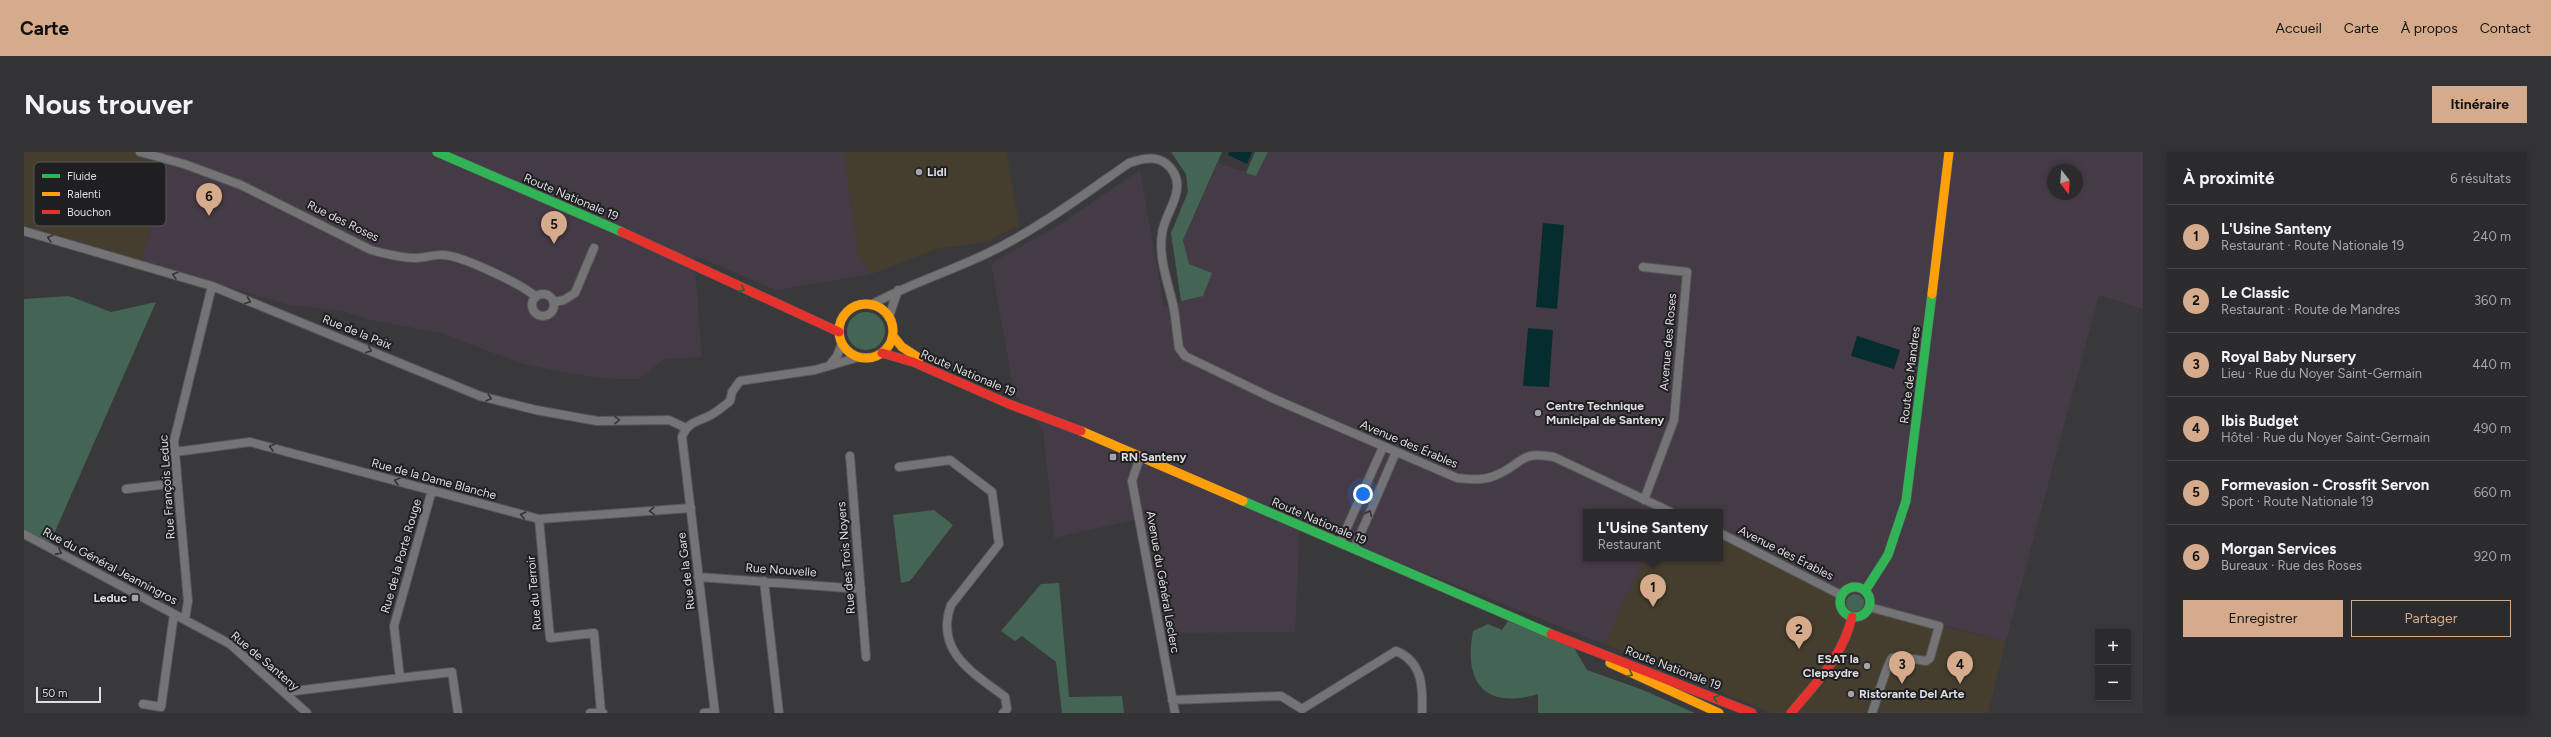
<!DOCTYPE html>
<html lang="fr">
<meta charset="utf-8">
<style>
body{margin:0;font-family:Figtree,sans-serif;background:#333234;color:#f1f3f6}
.controls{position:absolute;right:12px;bottom:12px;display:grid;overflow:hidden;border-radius:0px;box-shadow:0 2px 6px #0003}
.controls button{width:36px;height:36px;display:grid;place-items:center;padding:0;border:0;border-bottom:1px solid #474648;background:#2b2a2c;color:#f1f3f6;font:20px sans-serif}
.compass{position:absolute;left:2023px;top:12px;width:36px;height:36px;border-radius:50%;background:#2b2a2c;box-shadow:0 2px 6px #0003;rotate:163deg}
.scale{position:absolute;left:12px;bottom:10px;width:65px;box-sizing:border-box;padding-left:4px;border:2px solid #dedde1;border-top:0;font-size:11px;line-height:14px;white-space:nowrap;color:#dedde1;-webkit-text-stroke:3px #1f1f21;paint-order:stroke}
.you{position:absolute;left:1339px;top:342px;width:14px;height:14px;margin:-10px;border:3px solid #fff;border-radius:50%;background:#1a73e8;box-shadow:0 0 0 6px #1a73e833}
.badge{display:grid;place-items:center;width:26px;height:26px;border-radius:50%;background:#d6ab8b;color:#111;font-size:13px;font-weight:700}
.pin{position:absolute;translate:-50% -33px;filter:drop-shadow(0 1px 2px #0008)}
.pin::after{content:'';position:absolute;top:21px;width:14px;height:12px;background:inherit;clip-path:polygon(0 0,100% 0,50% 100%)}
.popup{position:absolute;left:1559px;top:357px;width:140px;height:52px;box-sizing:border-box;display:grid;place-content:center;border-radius:0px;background:#2b2a2c;filter:drop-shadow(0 1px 3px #0005);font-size:13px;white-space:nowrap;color:#a6a7a9}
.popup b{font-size:15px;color:#f1f3f6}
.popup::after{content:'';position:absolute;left:50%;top:100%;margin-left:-8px;border:8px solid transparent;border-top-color:#2b2a2c}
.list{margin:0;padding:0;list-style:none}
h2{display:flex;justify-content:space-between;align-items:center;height:52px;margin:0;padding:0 16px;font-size:17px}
h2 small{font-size:13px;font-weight:400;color:#a6a7a9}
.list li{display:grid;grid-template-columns:26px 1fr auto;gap:12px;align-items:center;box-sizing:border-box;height:64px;padding:0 16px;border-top:1px solid #474648}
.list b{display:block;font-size:15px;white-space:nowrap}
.list p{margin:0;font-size:13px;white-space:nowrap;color:#a6a7a9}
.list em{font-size:13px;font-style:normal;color:#a6a7a9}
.actions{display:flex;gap:8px;padding:12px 16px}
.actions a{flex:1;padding:9px 0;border:1px solid #d6ab8b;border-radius:0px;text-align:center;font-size:14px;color:#d6ab8b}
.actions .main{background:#d6ab8b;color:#111}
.map{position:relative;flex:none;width:2119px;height:561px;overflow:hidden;border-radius:0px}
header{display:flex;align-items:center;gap:24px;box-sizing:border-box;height:56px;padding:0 20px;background:#d6ab8b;color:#111}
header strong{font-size:19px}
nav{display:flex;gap:22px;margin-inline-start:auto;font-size:14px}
.intro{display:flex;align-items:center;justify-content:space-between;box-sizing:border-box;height:96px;padding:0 24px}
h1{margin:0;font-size:28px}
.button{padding:10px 18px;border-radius:0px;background:#d6ab8b;color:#111;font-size:14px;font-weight:700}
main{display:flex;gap:24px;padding:0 24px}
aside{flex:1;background:#2b2a2c;border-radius:0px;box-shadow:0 2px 6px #0003}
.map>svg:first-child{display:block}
.commercial{fill:#453e2f}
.industrial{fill:#453b47;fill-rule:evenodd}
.green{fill:#446454}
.water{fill:#052d2e}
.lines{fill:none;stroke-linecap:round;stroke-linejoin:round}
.street-casing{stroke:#565658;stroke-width:10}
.fast-casing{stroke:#565658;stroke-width:10}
.slow-casing{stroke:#565658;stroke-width:10}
.jam-casing{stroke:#565658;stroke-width:10}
.street{stroke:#747476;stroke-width:8}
.fast{stroke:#30b455;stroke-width:9}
.slow{stroke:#ff9f0a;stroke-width:9}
.jam{stroke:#e5322d;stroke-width:9}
.oneway{stroke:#343436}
.oneway2{stroke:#276238}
.poi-dot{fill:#a4a3a7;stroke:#1f1f21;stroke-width:1.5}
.labels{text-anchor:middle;stroke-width:4;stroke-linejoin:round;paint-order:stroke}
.poi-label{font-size:12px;font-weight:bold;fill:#dedde1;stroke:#1f1f21;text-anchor:start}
.street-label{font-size:12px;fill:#dedde1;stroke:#1f1f21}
.key{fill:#1f1f21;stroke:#58585b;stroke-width:1}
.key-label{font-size:11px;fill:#dedde1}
</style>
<header>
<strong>Carte</strong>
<nav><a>Accueil</a><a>Carte</a><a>À propos</a><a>Contact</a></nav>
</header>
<div class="intro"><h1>Nous trouver</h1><a class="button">Itinéraire</a></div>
<main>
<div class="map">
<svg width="2119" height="561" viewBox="0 0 2119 561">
<rect width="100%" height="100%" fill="#39383b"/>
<path class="commercial" d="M0,0h131l16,4 -29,105 -118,-36z
M820,0h163l12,73 -32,17 -51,7 -64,25 -14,-18z
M1696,381l219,93 67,15 -18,72h-217l-167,-69 41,-86h75z"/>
<path class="industrial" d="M131,0h689l14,104 14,18 -96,16 -82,-35 8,102 -38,2 -25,20h-27l-45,-6 -47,-10 -79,-30 -71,-13 -28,-9 -53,-6 -147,-44 29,-105z
M1244,0h875v157l-44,-14 -93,346 -140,-35 -25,-11 -121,-62v-21h-134v46h59l-41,86 -304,-121 -5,109 -133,1 -24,-114 -84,19 -11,-108 -29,-38 -23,-129 68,-38 81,-55 24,137 17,-6 8,-37 -6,-24 35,-77 38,13zM2029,18h24v24h-24z"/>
<path class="green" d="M1147,0h51l-39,88 6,24 23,9 -9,23 -22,5 -10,-68 17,-41 -2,-18z
M1231,0h13l-12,24 -10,-3z
M45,144l42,16 45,-10 -106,241 -26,-14v-230z
M823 179a19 19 0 1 1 38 0a19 19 0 1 1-38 0Z
M910,358l19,15 -43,56 -9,2 -8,-68z
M1035,431l10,114 53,-1 2,17h-62l-6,-51 -34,-26 -7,5 -14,-10 40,-47z
M1822 451a9 9 0 1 1 18 0a9 9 0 1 1-18 0Z
M1484,469l65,25 14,24 56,20 52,23h-157v-19c-53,16 -75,-11 -65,-63l15,-7 14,6z"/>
<path class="water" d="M1205,0h23l-5,12 -19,-9z
M1519,71l21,2 -7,84 -21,-2z
M1504,176l25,2 -4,57 -26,-1z
M1833,184l43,14 -6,19 -43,-13z"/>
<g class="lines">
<defs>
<path id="street" d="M116,0l44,12 57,21 130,65c15,4 30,8 45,8 9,0 19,-4 28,-3 18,1 78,29 92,42
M0,79l188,55 268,110 56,14 61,11 72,-1 17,8
M1619,115l44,5 -13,148 -30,80
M508 153a11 11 0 1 1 22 0a11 11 0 1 1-22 0Z
M530,150l10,-2 11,-7 19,-45
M847,153c37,-21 78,-33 117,-52 50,-24 95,-58 141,-90 17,-6 34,-9 45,10 11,20 -10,41 -12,61 -4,24 7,51 12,75 2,13 3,26 5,39l6,8 87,42 185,80c12,1 25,3 37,-2 29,-11 24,-26 60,-19l117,55
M865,165l9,-27
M805,214l8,-10 5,-13
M151,300l75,-10 289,77 152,-11
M826,304l16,201
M1116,305l-8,24 43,232
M875,315l51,-7 42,32 7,52 -48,61c-17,47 23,68 54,92l2,12 -4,4
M102,337l51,-6
M408,338l-38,136 6,52 52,-6 6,41
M515,367l11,119 44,-5 7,79
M1696,381l121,62
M0,382l206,110 77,69
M1316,391l43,-96
M1330,397l42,-97
M674,425l163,12
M740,429l15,132
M1845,455l70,19 -9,32 -4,3 -27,-4 -7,1c-6,8 -15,42 -20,55
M161,467l3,-18 -14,-160 38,-155
M262,540l114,-14
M1148,548l109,-4 21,13 94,-58c27,11 27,37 26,62
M119,552l18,3 13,-93
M566,561h13
M680,561l11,-1
M691,561l-33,-276c6,-16 16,-15 29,-22 7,-4 13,-9 19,-14l2,-9 8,-11 75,-11 44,-13"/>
<path id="fast" d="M413,0l185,80
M1219,349l308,133
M1816 450a15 15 0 1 1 30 0a15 15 0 1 1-30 0Z
M1841,439l23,-36 18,-54 26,-207"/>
<path id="slow" d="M1908,142l17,-142
M815 179a27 27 0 1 1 54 0a27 27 0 1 1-54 0Z
M869,184l9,11 17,11
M1057,279l162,70
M1586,511l109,50"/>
<path id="jam" d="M598,80l217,100
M858,201l31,9 96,42 72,27
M1527,482l201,79
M1767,561c25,-30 52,-57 61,-96"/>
</defs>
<use href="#street" class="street-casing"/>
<use href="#fast" class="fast-casing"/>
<use href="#slow" class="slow-casing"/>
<use href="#jam" class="jam-casing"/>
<use href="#street" class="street"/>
<use href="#fast" class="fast"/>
<use href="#slow" class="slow"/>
<use href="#jam" class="jam"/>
</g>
<defs><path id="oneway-chevron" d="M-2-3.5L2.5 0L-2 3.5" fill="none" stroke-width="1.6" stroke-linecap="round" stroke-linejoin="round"/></defs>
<g class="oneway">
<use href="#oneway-chevron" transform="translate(26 86) rotate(-164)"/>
<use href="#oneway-chevron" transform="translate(151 123) rotate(-164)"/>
<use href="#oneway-chevron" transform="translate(224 149) rotate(22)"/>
<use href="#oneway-chevron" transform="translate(345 198) rotate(22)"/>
<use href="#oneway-chevron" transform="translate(465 246) rotate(16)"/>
<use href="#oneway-chevron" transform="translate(593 268) rotate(-1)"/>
<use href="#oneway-chevron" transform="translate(248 295) rotate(-165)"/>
<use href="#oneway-chevron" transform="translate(373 329) rotate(-165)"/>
<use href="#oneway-chevron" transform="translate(628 359) rotate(176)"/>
<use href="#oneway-chevron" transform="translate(1345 361) rotate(-67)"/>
<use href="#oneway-chevron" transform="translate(499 363) rotate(-168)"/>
<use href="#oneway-chevron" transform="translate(35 400) rotate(28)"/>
</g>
<g class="oneway2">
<use href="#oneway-chevron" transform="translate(718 137) rotate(24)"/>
<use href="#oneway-chevron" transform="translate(1606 522) rotate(26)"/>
<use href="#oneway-chevron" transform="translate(1692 546) rotate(-157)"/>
</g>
<g class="poi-dot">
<circle cx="895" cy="20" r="4"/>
<circle cx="1514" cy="261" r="4"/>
<rect x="1085" y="301" width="8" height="8" rx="2"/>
<rect x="107" y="442" width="8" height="8" rx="2"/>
<circle cx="1843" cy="514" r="4"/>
<circle cx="1827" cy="542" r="4"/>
</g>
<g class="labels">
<g class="poi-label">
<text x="903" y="24">Lidl</text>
<text x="1522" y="258">Centre Technique<tspan x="1522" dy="14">Municipal de Santeny</tspan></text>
<text x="1097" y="309">RN Santeny</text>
<text x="103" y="450" text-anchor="end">Leduc</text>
<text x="1835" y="511" text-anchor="end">ESAT la<tspan x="1835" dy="14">Clepsydre</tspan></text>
<text x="1835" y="546">Ristorante Del Arte</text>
</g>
<g class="street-label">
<text transform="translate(547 45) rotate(23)" y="4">Route Nationale 19</text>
<text transform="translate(319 69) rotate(26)" y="4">Rue des Roses</text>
<text transform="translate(333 180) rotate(22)" y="4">Rue de la Paix</text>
<text transform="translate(1644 190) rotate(-85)" y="4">Avenue des Roses</text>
<text transform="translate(944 221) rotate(23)" y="4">Route Nationale 19</text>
<text transform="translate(1886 223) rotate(-83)" y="4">Route de Mandres</text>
<text transform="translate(1385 292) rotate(23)" y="4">Avenue des Érables</text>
<text transform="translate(410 327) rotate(15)" y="4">Rue de la Dame Blanche</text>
<text transform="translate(143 335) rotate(-94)" y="4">Rue François Leduc</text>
<text transform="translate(1295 369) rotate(23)" y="4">Route Nationale 19</text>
<text transform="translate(1762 401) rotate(27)" y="4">Avenue des Érables</text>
<text transform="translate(377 404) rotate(-74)" y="4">Rue de la Porte Rouge</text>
<text transform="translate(822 406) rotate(-95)" y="4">Rue des Trois Noyers</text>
<text transform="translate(86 414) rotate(28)" y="4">Rue du Général Jeanningros</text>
<text transform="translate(757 418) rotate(4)" y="4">Rue Nouvelle</text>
<text transform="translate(662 419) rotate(-97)" y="4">Rue de la Gare</text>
<text transform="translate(1139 430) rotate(80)" y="4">Avenue du Général Leclerc</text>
<text transform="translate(510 441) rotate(-95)" y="4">Rue du Terroir</text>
<text transform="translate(241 509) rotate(40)" y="4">Rue de Santeny</text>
<text transform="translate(1649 516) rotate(21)" y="4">Route Nationale 19</text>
</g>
</g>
<rect x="10" y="10" width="132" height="64" rx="6" class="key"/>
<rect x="18" y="22" width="18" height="4" fill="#30b455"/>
<rect x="18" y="40" width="18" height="4" fill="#ff9f0a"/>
<rect x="18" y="58" width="18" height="4" fill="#e5322d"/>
<g class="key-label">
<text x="43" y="28">Fluide</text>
<text x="43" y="46">Ralenti</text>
<text x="43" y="64">Bouchon</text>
</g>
</svg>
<div class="controls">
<button>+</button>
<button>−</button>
</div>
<svg class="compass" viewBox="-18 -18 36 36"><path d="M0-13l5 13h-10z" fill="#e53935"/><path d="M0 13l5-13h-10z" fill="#a6a7a9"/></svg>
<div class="scale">50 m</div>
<div class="you"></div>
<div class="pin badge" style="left:1629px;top:455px">1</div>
<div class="popup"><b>L'Usine Santeny</b>Restaurant</div>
<div class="pin badge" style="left:1775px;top:497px">2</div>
<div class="pin badge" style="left:1878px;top:532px">3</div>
<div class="pin badge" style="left:1936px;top:532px">4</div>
<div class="pin badge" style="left:530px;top:92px">5</div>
<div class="pin badge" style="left:185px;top:64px">6</div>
</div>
<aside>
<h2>À proximité<small>6 résultats</small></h2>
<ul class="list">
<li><span class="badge">1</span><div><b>L'Usine Santeny</b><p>Restaurant · Route Nationale 19</p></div><em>240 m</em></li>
<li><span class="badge">2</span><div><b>Le Classic</b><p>Restaurant · Route de Mandres</p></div><em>360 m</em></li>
<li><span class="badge">3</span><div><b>Royal Baby Nursery</b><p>Lieu · Rue du Noyer Saint-Germain</p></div><em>440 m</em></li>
<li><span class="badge">4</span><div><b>Ibis Budget</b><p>Hôtel · Rue du Noyer Saint-Germain</p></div><em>490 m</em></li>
<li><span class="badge">5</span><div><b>Formevasion - Crossfit Servon</b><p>Sport · Route Nationale 19</p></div><em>660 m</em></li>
<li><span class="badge">6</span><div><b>Morgan Services</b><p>Bureaux · Rue des Roses</p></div><em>920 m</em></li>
</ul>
<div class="actions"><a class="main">Enregistrer</a><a>Partager</a></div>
</aside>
</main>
